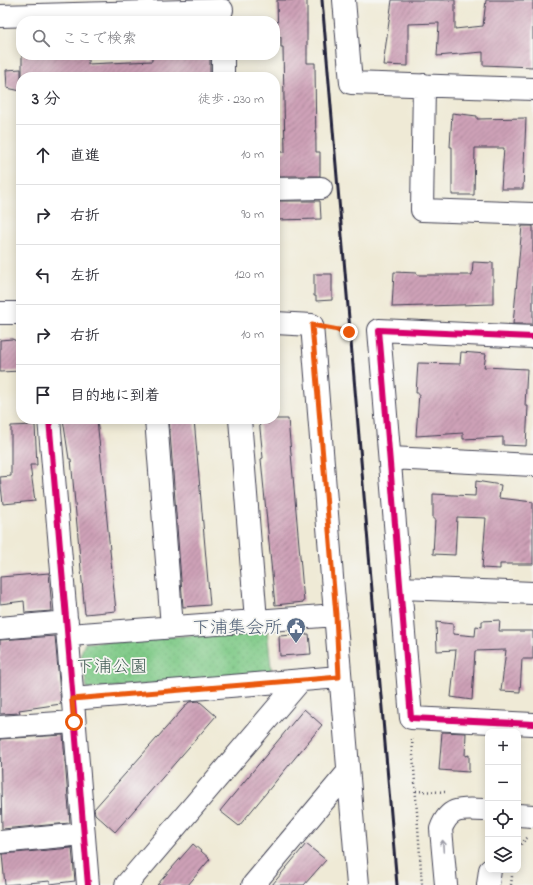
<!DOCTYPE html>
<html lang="ja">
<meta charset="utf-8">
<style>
body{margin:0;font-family:"Indie Flower","Klee One",sans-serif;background:#f2f2f3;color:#2b2b33}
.controls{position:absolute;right:12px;bottom:12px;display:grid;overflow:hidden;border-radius:8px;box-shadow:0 2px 10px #0003}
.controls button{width:36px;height:36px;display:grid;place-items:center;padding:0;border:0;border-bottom:1px solid #e1e1e2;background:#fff;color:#2b2b33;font:20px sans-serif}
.stop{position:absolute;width:12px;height:12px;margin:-9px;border:3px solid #ea580c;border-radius:50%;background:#fff}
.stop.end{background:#ea580c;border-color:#fff;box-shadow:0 1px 4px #0008}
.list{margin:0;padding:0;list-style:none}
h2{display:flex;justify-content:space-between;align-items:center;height:52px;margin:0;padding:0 16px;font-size:17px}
h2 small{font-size:13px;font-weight:400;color:#7c7c81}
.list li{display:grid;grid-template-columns:26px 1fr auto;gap:12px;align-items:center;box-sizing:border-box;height:60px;padding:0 16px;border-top:1px solid #e1e1e2}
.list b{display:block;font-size:15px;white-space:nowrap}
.list em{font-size:13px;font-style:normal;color:#7c7c81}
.icon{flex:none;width:22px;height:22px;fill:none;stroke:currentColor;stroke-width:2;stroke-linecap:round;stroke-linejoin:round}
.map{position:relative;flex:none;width:533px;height:885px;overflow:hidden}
.search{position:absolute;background:#fff;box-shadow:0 2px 10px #0003;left:16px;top:16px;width:264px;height:44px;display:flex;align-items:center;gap:10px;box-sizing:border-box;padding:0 14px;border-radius:16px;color:#7c7c81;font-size:15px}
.panel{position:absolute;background:#fff;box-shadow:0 2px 10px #0003;left:16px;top:72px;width:264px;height:352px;border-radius:16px}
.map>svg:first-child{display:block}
.park{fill:url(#park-dots);stroke:#517662}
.building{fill:url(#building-hatch)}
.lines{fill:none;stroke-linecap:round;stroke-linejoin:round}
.minor-casing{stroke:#414052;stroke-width:24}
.path{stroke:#414052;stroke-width:2.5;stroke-dasharray:1 3;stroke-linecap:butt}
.minor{stroke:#fff;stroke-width:22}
.rail{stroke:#22223b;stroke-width:3}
.cycleway-casing{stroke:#f6f6f2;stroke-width:8}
.cycleway{stroke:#d6006c;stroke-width:6}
.oneway{stroke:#9c9ca7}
.route{stroke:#ea580c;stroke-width:5}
.labels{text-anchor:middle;stroke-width:3.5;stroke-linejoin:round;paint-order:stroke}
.service-label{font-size:18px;fill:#4e5e75;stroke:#f6f6f2;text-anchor:end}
.park-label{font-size:18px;fill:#435d56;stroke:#f6f6f2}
</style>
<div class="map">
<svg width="533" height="885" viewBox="0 0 533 885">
<defs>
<pattern id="park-dots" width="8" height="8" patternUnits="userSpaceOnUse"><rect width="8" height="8" fill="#80ca88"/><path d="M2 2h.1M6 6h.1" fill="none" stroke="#6ead76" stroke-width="1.8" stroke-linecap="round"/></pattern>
<pattern id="building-hatch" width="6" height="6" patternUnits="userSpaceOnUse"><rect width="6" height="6" fill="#cea1b7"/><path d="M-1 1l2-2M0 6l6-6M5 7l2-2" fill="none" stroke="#a78396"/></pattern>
</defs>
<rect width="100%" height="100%" fill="#f6f6f2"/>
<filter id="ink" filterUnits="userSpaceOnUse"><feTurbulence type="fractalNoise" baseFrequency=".025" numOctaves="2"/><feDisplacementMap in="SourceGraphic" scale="8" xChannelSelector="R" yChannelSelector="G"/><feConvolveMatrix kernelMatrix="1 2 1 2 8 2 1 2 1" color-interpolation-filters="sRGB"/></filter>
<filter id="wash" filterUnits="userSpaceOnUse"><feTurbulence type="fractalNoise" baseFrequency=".012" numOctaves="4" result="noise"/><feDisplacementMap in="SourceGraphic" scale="16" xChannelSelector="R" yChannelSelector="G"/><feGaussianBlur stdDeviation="0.9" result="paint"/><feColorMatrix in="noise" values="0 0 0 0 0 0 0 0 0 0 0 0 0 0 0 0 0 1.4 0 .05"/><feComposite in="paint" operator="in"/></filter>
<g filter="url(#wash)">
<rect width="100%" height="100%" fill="#efead6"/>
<path class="park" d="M267,630l5,46 -185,13 -6,-36 4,-10z"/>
<g id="blocks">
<path class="building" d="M277,0h30v63h8l1,89h4v24h-45v-24h10l-2,-105h-2v-10h-3z
M392,0h63v29l28,-3 3,-26h47v67l-50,-2v-13l-46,4 2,-33 -31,1v42l-25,-1z
M22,55h66v9l64,-3v-5l58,2v19h-188z
M21,69v22l-14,-3 -1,-18z
M452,113l25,3v3l49,-1 -3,71h-22l3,-41h-29l-1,47h-22v-48h-2z
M275,201h45l1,18 -46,1z
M522,226h11v98h-20z
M473,262l20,1v41l-101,3 2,-35 23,1v2h55z
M314,274h18v26l-16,1v-5h-2z
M12,339l9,4v28l-21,1v-32z
M461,352l25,2 -2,13 43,2 -2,37h3l-2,40 -23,-1v-8l-40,2v-6l-47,3 3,-43h-3l2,-30 42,1z
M63,419h34l19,192 -31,3 -14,-155h-2z
M169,419h25l16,186 -27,2z
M259,419h29l16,183 -29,3 -14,-146 2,-1z
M35,425l2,40h-7l5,36 -32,3 -3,-27 11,-1v-50z
M476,481l25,4 -2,13 34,4v62h-33v5l-18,-1 4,-50 -29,-1 -2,38 -22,-1 2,-35h-2v-25l42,2z
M49,573l3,38 -27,2 -1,-12 -24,3v-27z
M500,620l-1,11h34v28h-11l-2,33 -19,-1 5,-41 -31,1 -3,49 -21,-3 5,-47 -19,1 -1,-29 17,2v10l22,2 1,-10 6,1v-6z
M309,634l2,20 -31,2 -1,-20z
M55,636l6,68 -42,6 1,3 -20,1v-74z
M199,701l17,15 -101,116 -20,-18 -1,-5 95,-107z
M304,709l18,16 -83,101 -19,-15z
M442,732l24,1 -1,23 4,-1v17l-30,-2z
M63,735l7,88 -68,6 -2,-90z
M193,844l17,15 -22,26h-31z
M306,844l20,16 -22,25h-32z
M72,848l3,33 -25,3v-3l-45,4 -3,-31z"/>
</g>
</g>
<g filter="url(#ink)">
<use href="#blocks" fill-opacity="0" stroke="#414052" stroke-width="1"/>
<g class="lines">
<defs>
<path id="minor" d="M344,0l7,83 182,6
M0,16l222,-6
M223,55v22
M424,85l-2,125 111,4
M275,189l46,-1
M0,313h21
M275,323l37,2c15,187 29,373 46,560
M533,337l-154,-7 32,388 122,6
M49,419c14,155 26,311 39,466
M156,419l16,208
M240,419l16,201
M390,458l143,7
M401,588l132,5
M0,628l67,-6
M69,635l267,-20
M72,699l267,-22
M0,727l74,-5
M518,815l15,1
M0,842l83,-8
M126,885l174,-204
M253,885l95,-113
M446,885l-5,-56c9,-25 24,-19 47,-19
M488,885l2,-15"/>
</defs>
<use href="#minor" class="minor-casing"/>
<path class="path" d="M332,329l17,3 10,-1
M412,739l10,146
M416,791l29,1
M518,847l11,-11
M511,885l1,-9"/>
<use href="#minor" class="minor"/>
<path class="rail" d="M322,0l75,885"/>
<defs>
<path id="cycleway" d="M533,337l-154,-7 32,388 122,6
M49,419c14,155 26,311 39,466"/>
</defs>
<use href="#cycleway" class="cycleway-casing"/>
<use href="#cycleway" class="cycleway"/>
</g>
<defs><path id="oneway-shaft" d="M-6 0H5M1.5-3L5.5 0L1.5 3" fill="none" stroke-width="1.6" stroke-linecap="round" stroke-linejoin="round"/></defs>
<use class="oneway" href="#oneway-shaft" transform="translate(443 846) rotate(-94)"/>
</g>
<g class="lines" filter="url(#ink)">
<path class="route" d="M74,722l-2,-23 267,-22 -3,-62 -24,-290 37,7"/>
</g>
<defs>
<symbol id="civic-pin" viewBox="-11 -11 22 30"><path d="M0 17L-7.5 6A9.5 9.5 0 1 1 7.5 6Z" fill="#5c6f8a" stroke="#f6f6f2"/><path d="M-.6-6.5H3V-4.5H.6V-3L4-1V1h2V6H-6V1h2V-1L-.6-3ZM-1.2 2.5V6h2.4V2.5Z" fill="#fff"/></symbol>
</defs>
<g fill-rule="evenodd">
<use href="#civic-pin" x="285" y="616" width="22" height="30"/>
</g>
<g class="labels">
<g class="service-label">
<text x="282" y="633">下浦集会所</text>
</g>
<g class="park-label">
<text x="112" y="672">下浦公園</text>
</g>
</g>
</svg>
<div class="controls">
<button>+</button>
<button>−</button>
<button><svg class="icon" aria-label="locate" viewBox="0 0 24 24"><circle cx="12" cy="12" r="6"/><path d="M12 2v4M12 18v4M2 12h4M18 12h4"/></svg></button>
<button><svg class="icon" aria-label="layers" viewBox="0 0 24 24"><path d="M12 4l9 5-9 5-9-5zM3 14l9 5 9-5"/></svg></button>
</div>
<div class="stop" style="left:74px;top:722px"></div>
<div class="stop end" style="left:349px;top:332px"></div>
<div class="search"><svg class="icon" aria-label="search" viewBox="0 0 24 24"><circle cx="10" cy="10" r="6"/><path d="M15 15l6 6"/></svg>ここで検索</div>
<section class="panel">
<h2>3 分<small>徒歩 · 230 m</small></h2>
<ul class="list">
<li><svg class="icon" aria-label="ahead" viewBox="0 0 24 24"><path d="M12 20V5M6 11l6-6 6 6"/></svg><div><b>直進</b></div><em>10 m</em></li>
<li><svg class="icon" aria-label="right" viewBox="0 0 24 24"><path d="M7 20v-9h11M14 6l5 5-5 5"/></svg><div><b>右折</b></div><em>90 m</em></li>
<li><svg class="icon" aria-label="left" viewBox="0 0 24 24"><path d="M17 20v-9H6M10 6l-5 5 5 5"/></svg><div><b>左折</b></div><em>120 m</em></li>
<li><svg class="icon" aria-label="right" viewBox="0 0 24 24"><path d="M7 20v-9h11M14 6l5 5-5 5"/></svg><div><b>右折</b></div><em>10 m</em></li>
<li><svg class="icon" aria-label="arrive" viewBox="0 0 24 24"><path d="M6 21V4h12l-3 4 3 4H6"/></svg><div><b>目的地に到着</b></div></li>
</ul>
</section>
</div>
